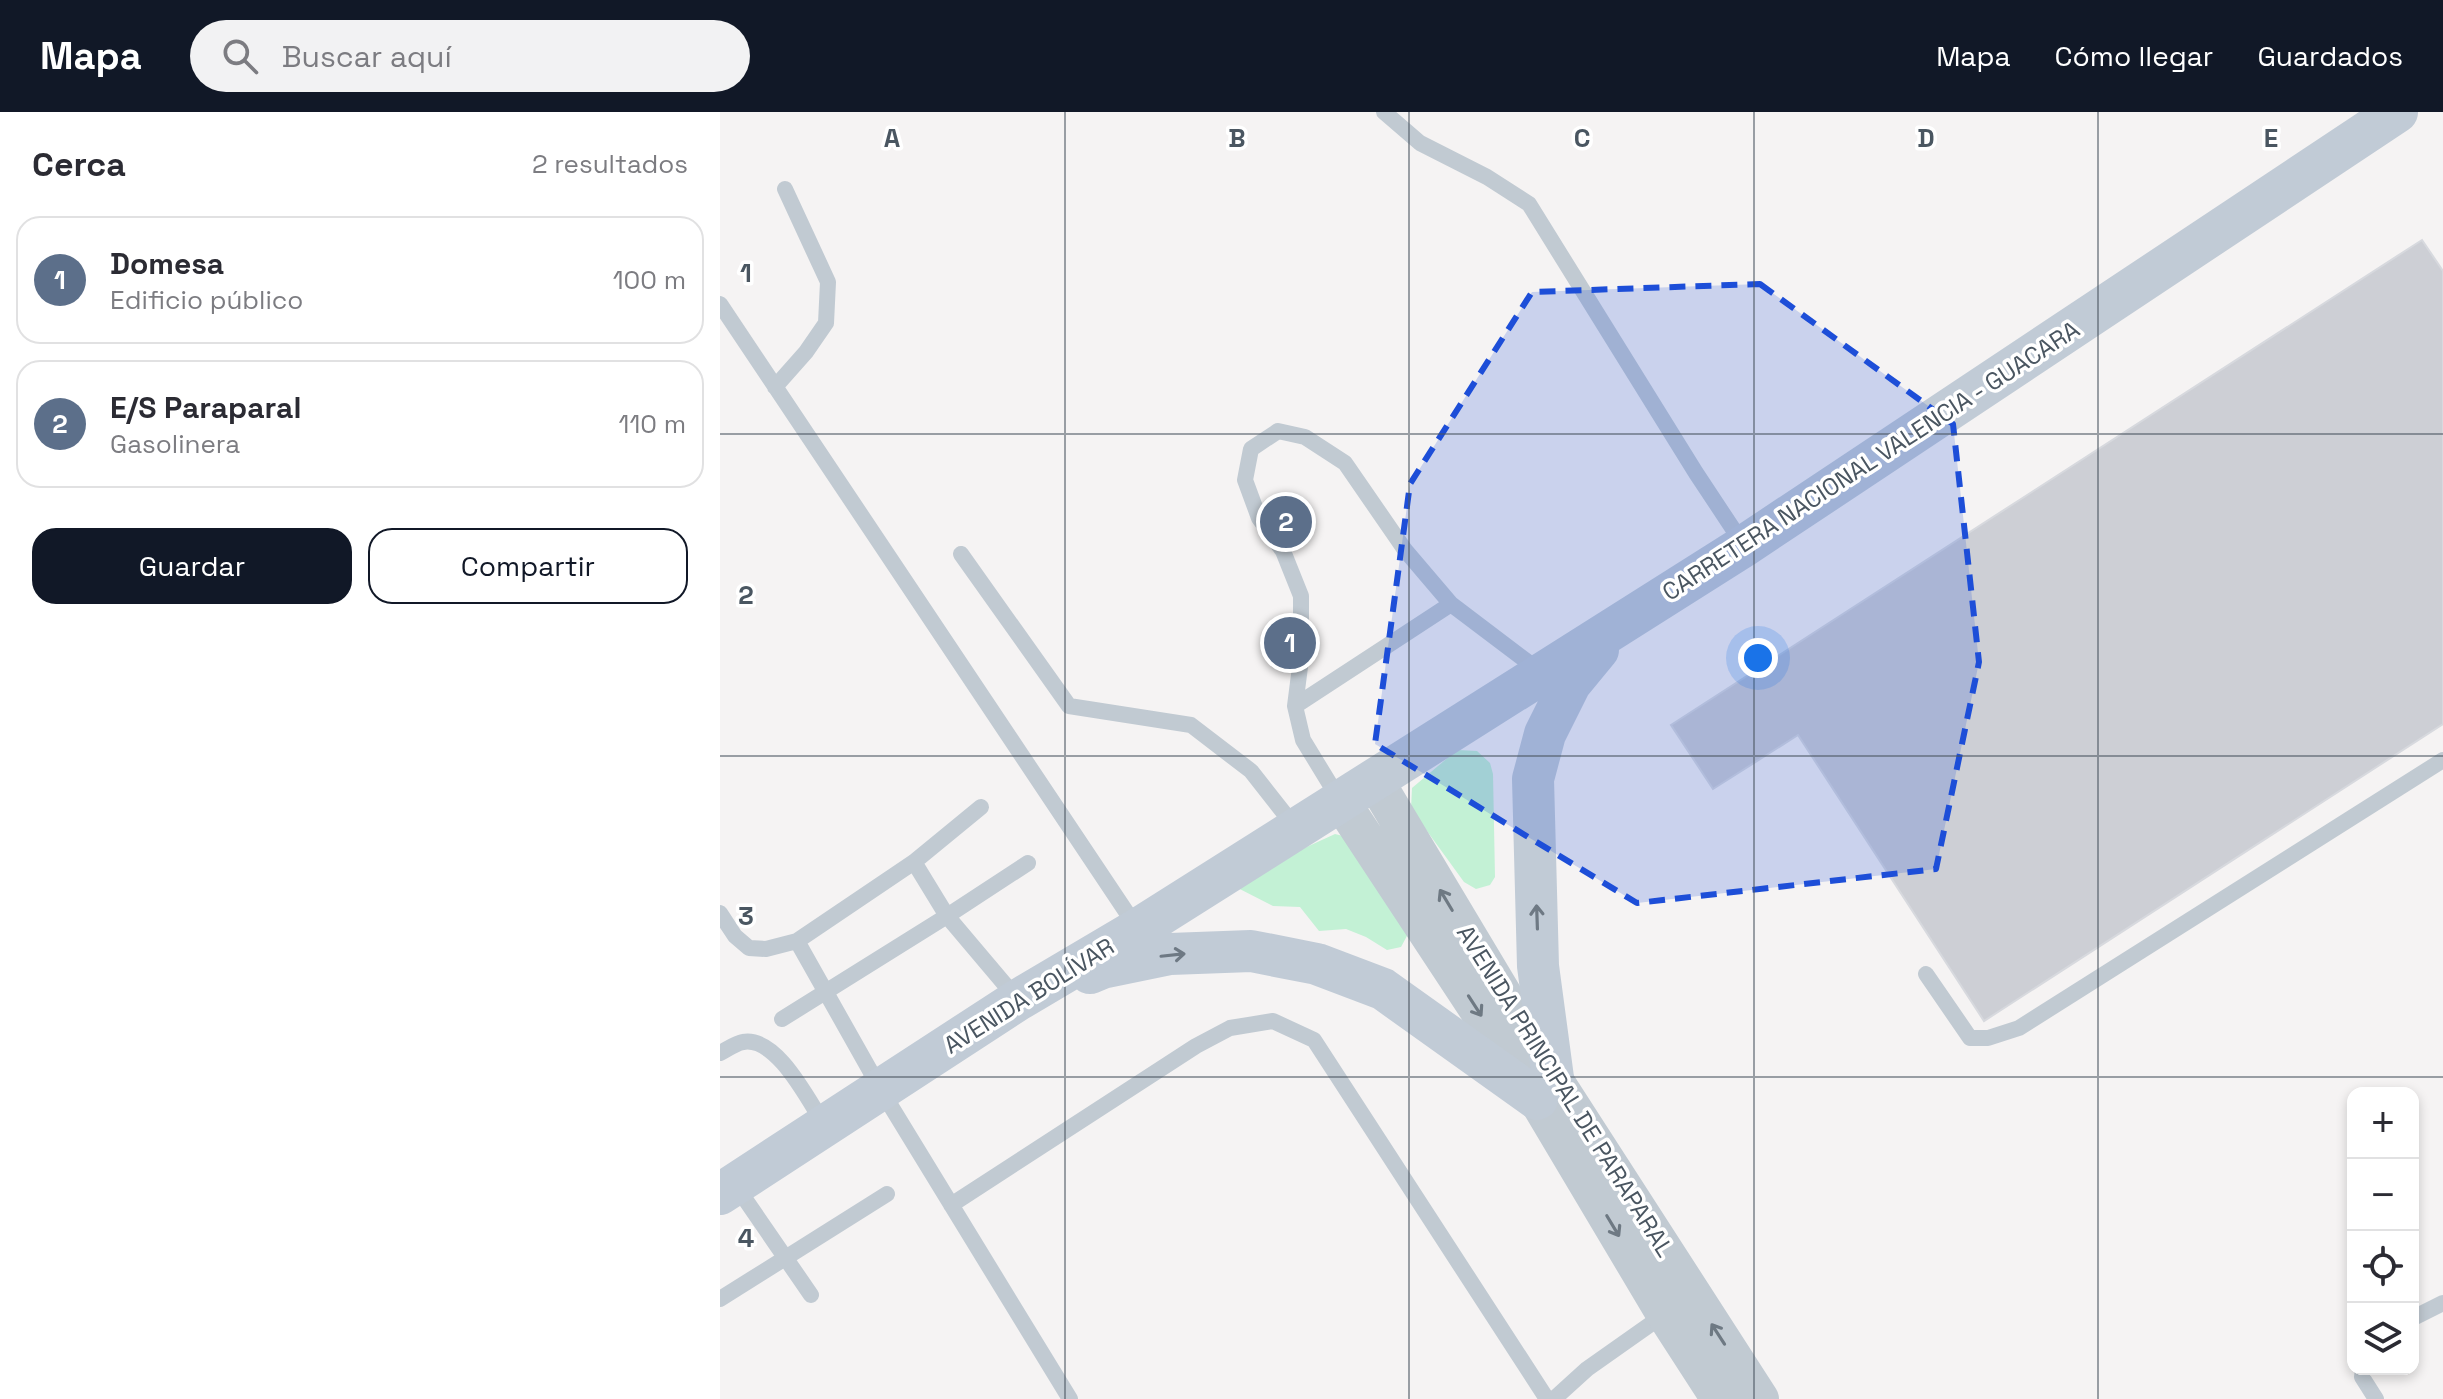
<!DOCTYPE html>
<html lang="es">
<meta charset="utf-8">
<style>
body{margin:0;font-family:"Space Grotesk",sans-serif;background:#f2f2f3;color:#2b2b33}
.controls{position:absolute;right:24px;bottom:24px;display:grid;overflow:hidden;border-radius:16px;box-shadow:0 4px 12px #0003}
.controls button{width:72px;height:72px;display:grid;place-items:center;padding:0;border:0;border-bottom:2px solid #e1e1e2;background:#fff;color:#2b2b33;font:40px sans-serif}
.you{position:absolute;left:1038px;top:546px;width:28px;height:28px;margin:-20px;border:6px solid #fff;border-radius:50%;background:#1a73e8;box-shadow:0 0 0 12px #1a73e833}
.badge{display:grid;place-items:center;width:52px;height:52px;border-radius:50%;background:#111827;color:#fff;font-size:26px;font-weight:700}
.pin{position:absolute;translate:-50% -50%;border:4px solid #fff;box-shadow:0 2px 8px #0006}
.list{margin:0;padding:0;list-style:none}
h2{display:flex;justify-content:space-between;align-items:center;height:104px;margin:0;padding:0 32px;font-size:34px}
h2 small{font-size:26px;font-weight:400;color:#7c7c81}
.list li{display:grid;grid-template-columns:52px 1fr auto;gap:24px;align-items:center;box-sizing:border-box;height:128px;margin:0 16px 16px;padding:0 16px;border:2px solid #e1e1e2;border-radius:24px}
.list b{display:block;font-size:30px;white-space:nowrap}
.list p{margin:0;font-size:26px;white-space:nowrap;color:#7c7c81}
.list em{font-size:26px;font-style:normal;color:#7c7c81}
.actions{display:flex;gap:16px;padding:24px 32px}
.actions a{flex:1;padding:18px 0;border:2px solid #111827;border-radius:24px;text-align:center;font-size:28px;color:#111827}
.actions .main{background:#111827;color:#fff}
.icon{flex:none;width:44px;height:44px;fill:none;stroke:currentColor;stroke-width:2;stroke-linecap:round;stroke-linejoin:round}
.map{position:relative;flex:none;width:1723px;height:1287px;overflow:hidden}
header{display:flex;align-items:center;gap:48px;box-sizing:border-box;height:112px;padding:0 40px;background:#111827;color:#fff}
header strong{font-size:38px}
nav{display:flex;gap:44px;margin-inline-start:auto;font-size:28px}
.search{width:560px;height:72px;background:#f2f2f3;display:flex;align-items:center;gap:20px;box-sizing:border-box;padding:0 28px;border-radius:44px;color:#7c7c81;font-size:30px}
main{display:flex}
aside{flex:1;background:#fff}
.map>svg:first-child{display:block}
.green{fill:#c3f1d5}
.building{fill:#cdcfd5;stroke:#d7d9de;stroke-width:2}
.lines{fill:none;stroke-linecap:round;stroke-linejoin:round}
.service{stroke:#c1cad2;stroke-width:16}
.tertiary{stroke:#c1cad2;stroke-width:38}
.secondary{stroke:#c1cbd6;stroke-width:42}
.oneway{stroke:#6e7983}
.oneway2{stroke:#6e7984}
.marked{fill:#1d4ed8;fill-opacity:0.2;stroke:#1d4ed8;stroke-width:6;stroke-dasharray:16 10;stroke-linejoin:round}
.grid{fill:none;stroke:#4a5661;stroke-width:2;stroke-opacity:0.55}
.labels{text-anchor:middle;stroke-width:7;stroke-linejoin:round;paint-order:stroke}
.street-label{font-size:24px;fill:#4a5661;stroke:#fff}
.grid-label{font-size:26px;text-anchor:middle;font-weight:bold;fill:#4a5661;stroke:#fff;stroke-width:7;stroke-linejoin:round;paint-order:stroke}
</style>
<header>
<strong>Mapa</strong>
<div class="search"><svg class="icon" aria-label="search" viewBox="0 0 24 24"><circle cx="10" cy="10" r="6"/><path d="M15 15l6 6"/></svg>Buscar aquí</div>
<nav><a>Mapa</a><a>Cómo llegar</a><a>Guardados</a></nav>
</header>
<main>
<aside>
<h2>Cerca<small>2 resultados</small></h2>
<ul class="list">
<li><span class="badge" style="background:#5c6f8a">1</span><div><b>Domesa</b><p>Edificio público</p></div><em>100 m</em></li>
<li><span class="badge" style="background:#5c6f8a">2</span><div><b>E/S Paraparal</b><p>Gasolinera</p></div><em>110 m</em></li>
</ul>
<div class="actions"><a class="main">Guardar</a><a>Compartir</a></div>
</aside>
<div class="map">
<svg width="1723" height="1287" viewBox="0 0 1723 1287">
<rect width="100%" height="100%" fill="#f5f3f3"/>
<path class="green" d="M737,638l20,1 13,12 3,11 2,103 -5,8 -14,4 -12,-7 -53,-73 1,-21z
M615,722l16,4 57,96 -7,13 -14,3 -21,-13 -20,-8 -27,2 -19,-24 -27,-1 -45,-23z"/>
<path class="building" d="M1702,128l21,31v453l-459,297 -186,-286 -85,54 -42,-64z"/>
<g class="lines">
<path class="service" d="M664,0l36,31 67,34 42,27 167,269 47,71
M0,192l417,624
M55,275l31,-35 20,-29 2,-41 -43,-93
M241,442l108,152 122,19 60,46 44,56
M575,594l156,-102
M619,687l-36,-59 -8,-34 6,-47v-63l-18,-45 -24,-33 -14,-38 6,-31 27,-18 27,6 40,26 60,87 46,54 90,68
M194,750l33,54 71,84
M0,801l15,23 14,12 17,1 31,-8 117,-79 67,-55
M77,829l84,149 189,309
M1206,862l44,64h18l31,-10 424,-268
M62,907l165,-103 81,-53
M0,941c6,-3 16,-10 23,-11 34,-6 65,58 81,82
M16,1074l75,109
M231,1093l245,-159 34,-18 43,-7 41,19 233,359
M0,1187l167,-105
M1693,1206l30,-15
M1643,1257l-1,8 14,22
M834,1287l33,-30 78,-55"/>
<path class="tertiary" d="M654,667l179,299 207,321
M620,688l197,299 128,215 55,85"/>
<path class="secondary" d="M370,861l12,-5 68,-14 81,-3 66,13 66,25 154,110
M833,966l-15,-112 -5,-187 12,-45 25,-50 28,-34
M0,1082l298,-194 120,-71 606,-383 653,-434"/>
</g>
<defs><path id="oneway-shaft" d="M-6 0H5M1.5-3L5.5 0L1.5 3" fill="none" stroke-width="1.6" stroke-linecap="round" stroke-linejoin="round" transform="scale(2)"/></defs>
<g class="oneway">
<use href="#oneway-shaft" transform="translate(726 788) rotate(-121)"/>
<use href="#oneway-shaft" transform="translate(755 894) rotate(57)"/>
<use href="#oneway-shaft" transform="translate(893 1114) rotate(59)"/>
<use href="#oneway-shaft" transform="translate(998 1222) rotate(-123)"/>
</g>
<g class="oneway2">
<use href="#oneway-shaft" transform="translate(817 805) rotate(-92)"/>
<use href="#oneway-shaft" transform="translate(453 843) rotate(-6)"/>
</g>
<path class="marked" d="M1040,172l193,140 26,238 -43,207 -299,34 -262,-159 35,-260 122,-192z"/>
<path class="grid" d="M345,0v1287M689,0v1287M1034,0v1287M1378,0v1287M0,322h1723M0,644h1723M0,965h1723"/>
<g class="labels">
<g class="street-label">
<text transform="translate(1151 349) rotate(-33)" y="8">CARRETERA NACIONAL VALENCIA - GUACARA</text>
<text transform="translate(309 884) rotate(-32)" y="8">AVENIDA BOLÍVAR</text>
<text transform="translate(845 979) rotate(58)" y="8">AVENIDA PRINCIPAL DE PARAPARAL</text>
</g>
</g>
<g class="grid-label">
<text x="172" y="35">A</text>
<text x="517" y="35">B</text>
<text x="862" y="35">C</text>
<text x="1206" y="35">D</text>
<text x="1551" y="35">E</text>
<text x="26" y="170">1</text>
<text x="26" y="492">2</text>
<text x="26" y="813">3</text>
<text x="26" y="1135">4</text>
</g>
</svg>
<div class="controls">
<button>+</button>
<button>−</button>
<button><svg class="icon" aria-label="locate" viewBox="0 0 24 24"><circle cx="12" cy="12" r="6"/><path d="M12 2v4M12 18v4M2 12h4M18 12h4"/></svg></button>
<button><svg class="icon" aria-label="layers" viewBox="0 0 24 24"><path d="M12 4l9 5-9 5-9-5zM3 14l9 5 9-5"/></svg></button>
</div>
<div class="you"></div>
<div class="pin badge" style="left:570px;top:531px;background:#5c6f8a">1</div>
<div class="pin badge" style="left:566px;top:410px;background:#5c6f8a">2</div>
</div>
</main>
